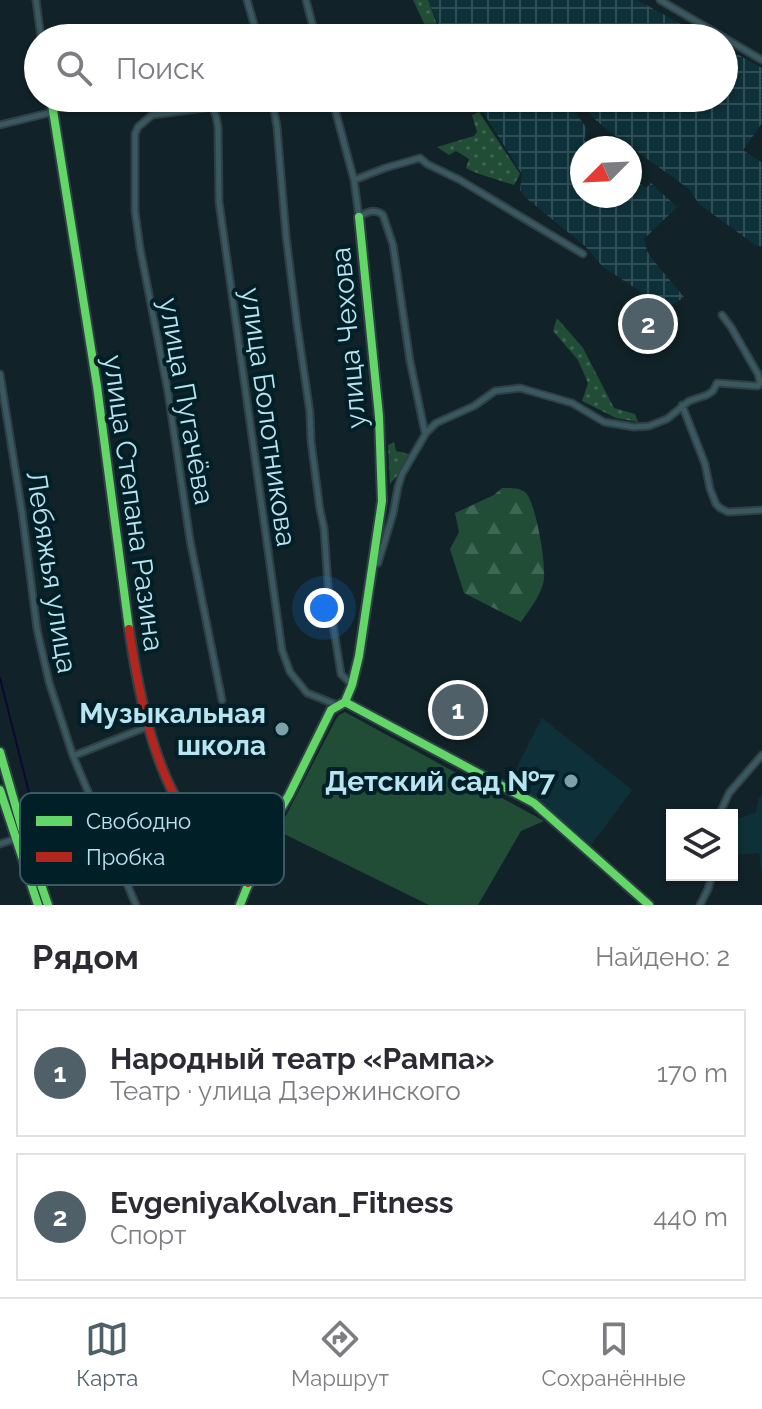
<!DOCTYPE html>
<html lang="ru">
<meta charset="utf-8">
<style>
body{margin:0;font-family:Raleway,sans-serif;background:#f7f7f7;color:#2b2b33}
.controls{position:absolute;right:24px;bottom:24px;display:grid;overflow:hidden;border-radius:0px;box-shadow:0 2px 6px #0004}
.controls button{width:72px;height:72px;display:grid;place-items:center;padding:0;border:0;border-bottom:2px solid #e1e1e2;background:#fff;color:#2b2b33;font:40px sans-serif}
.compass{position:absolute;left:570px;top:136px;width:72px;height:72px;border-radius:50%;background:#fff;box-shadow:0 2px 6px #0004;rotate:246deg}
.you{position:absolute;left:324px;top:608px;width:28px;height:28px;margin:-20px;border:6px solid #fff;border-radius:50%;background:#1a73e8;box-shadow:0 0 0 12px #1a73e833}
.badge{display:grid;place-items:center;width:52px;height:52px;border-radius:50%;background:#506069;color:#fff;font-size:26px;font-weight:700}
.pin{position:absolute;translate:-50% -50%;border:4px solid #fff;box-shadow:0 2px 8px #0006}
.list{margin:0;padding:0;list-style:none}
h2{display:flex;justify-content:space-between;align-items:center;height:104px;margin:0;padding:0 32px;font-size:34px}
h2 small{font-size:26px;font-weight:400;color:#7c7c81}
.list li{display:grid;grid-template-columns:52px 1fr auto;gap:24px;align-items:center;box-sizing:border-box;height:128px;margin:0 16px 16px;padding:0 16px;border:2px solid #e1e1e2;border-radius:0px}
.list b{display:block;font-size:30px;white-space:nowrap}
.list p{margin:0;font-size:26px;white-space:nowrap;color:#7c7c81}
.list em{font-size:26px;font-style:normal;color:#7c7c81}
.icon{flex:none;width:44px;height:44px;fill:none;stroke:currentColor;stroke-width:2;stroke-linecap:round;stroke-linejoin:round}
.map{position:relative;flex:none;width:762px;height:905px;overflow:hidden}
.search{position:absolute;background:#fff;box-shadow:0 2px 6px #0004;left:24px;right:24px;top:24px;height:88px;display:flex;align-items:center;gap:20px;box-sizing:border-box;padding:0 28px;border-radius:44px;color:#7c7c81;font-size:30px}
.sheet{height:392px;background:#fff}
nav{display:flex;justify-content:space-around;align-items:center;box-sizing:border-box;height:112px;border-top:2px solid #e1e1e2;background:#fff;font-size:22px;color:#7c7c81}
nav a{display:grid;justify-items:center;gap:4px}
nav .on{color:#506069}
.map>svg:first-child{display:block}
.built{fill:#0e3038}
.industrial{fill:url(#industrial-grid)}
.grass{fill:url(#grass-dots)}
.forest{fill:url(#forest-firs)}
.park{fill:#214d36}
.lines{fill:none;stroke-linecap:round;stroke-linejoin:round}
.stream{stroke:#0b0931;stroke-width:2}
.street-casing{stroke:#2f4045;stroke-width:9}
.fast-casing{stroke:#2f4045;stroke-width:12}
.jam-casing{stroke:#2f4045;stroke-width:12}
.street{stroke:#39585f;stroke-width:5}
.fast{stroke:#63d668;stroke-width:8}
.jam{stroke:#b3261e;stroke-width:8}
.poi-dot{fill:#7da1ab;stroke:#001f27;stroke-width:3}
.labels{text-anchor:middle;stroke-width:8;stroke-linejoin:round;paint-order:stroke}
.street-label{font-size:28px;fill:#b7e5f2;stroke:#001f27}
.poi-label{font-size:28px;font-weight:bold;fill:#b7e5f2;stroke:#001f27;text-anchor:end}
.key{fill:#001f27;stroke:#375a64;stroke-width:2}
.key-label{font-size:22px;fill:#b7e5f2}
</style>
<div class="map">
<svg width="762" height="905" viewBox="0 0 762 905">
<defs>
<pattern id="industrial-grid" width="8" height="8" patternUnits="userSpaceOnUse" patternTransform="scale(2)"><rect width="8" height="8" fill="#0e3038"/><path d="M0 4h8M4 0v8" fill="none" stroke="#2f4e55"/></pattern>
<pattern id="grass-dots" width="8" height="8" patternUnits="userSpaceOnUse" patternTransform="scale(2)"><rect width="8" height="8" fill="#214d36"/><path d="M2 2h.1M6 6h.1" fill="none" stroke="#3f6654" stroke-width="1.8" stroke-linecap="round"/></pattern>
<pattern id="forest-firs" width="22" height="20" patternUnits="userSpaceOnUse" patternTransform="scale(2)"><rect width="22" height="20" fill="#214d36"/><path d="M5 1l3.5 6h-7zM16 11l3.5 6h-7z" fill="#3f6654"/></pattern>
</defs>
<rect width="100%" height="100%" fill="#112328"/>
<path class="built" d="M542,718l90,72 -41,55 -80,-66z
M762,795v77h-1l-2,-19 -27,2v-34l24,-9 2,-12z"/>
<path class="industrial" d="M428,0h209l70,38h-161l-4,-7 2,7h-100z
M724,47l38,21v55l-19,27 18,12 1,-1v86l-7,-2 -56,-41 -10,-15 -78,-56 -19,-16 -14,-19h146z
M471,98h97l4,9 15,22 -3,11 11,8h-13v48h48v-20l16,12 5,-5 26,24 -33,32 3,12 6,9 31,37 -17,12 -64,-42 -18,-21 -59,-48 -6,-8 2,-16 -39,-62z"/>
<path class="grass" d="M413,0h15l14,38h-11z
M479,112l41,62 -6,11c-14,-5 -36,-10 -48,-17l3,-9 -13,-8 -7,4 -12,-8 37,-11 3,-4 -5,-17z
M557,318l26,30 31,60 21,6 3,8 -22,-4 -34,-17 6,-18 -10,-23 -25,-29z
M394,442l2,9 13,3 -8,17 -11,13 -2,-39z"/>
<path class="forest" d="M502,488c7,0 18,-1 24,5 10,11 22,77 17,91 -4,14 -14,26 -22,38l-57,-29 -14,-44 9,-17 -4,-19 39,-18z"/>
<path class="park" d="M345,712l199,109 -23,10 -43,74h-49l-151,-74 58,-112 3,-4z"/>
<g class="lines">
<path class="stream" d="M0,678l43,170"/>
<defs>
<path id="street" d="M36,0l5,38
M247,0l11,38
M306,0l10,38
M660,0l102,60
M272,98l5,29 9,109 11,88 13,89 1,28 9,69 4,18 5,72 12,74 11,11
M332,98l22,82 5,37c8,-5 16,-9 24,-2l10,30 17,116 15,72
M212,107l4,9 2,11 1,75 63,448 8,22 17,21 30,12
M0,125l53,-13
M354,180l31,-12 35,-10 7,6 33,16 123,74
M0,374l22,138 15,117 12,53 24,74 63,149
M682,405l23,59 5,25 6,15 4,4 8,4 34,-2
M373,565l5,-2 15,-49 5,-27 4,-13 24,-41 10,-10 38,-17 21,-15 25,-3 52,15 32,19 30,5 15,-1 18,-7 22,-18 18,-6 6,-4 4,-8 41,3 2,-4 -2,-8 -27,-47 -9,-12
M222,700l-32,-160 -22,-148 -28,-144 -5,-37v-77l3,-7 14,-12 60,-8 19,-9
M73,756l76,-30
M719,815l10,-22 33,-38
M0,844l15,-5
M214,871l13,-9
M700,905l8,-16 4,-14"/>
<path id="fast" d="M51,98l46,288 32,243
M345,702l7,-17 7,-29 23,-155 -3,-85 -20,-199
M345,702l189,101 115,102
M0,752l23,80 25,73
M0,790l38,115
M240,905l33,-83 16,-27 42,-85 14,-8"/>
<path id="jam" d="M129,629c9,60 23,135 57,186 17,26 41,47 62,68"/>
</defs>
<use href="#street" class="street-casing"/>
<use href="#fast" class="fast-casing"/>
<use href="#jam" class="jam-casing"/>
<use href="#street" class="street"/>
<use href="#fast" class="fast"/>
<use href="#jam" class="jam"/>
</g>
<g class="poi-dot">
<circle cx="282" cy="729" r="8"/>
<circle cx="571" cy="781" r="8"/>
</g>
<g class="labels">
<g class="street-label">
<text transform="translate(348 338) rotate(-95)" y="10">улица Чехова</text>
<text transform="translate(187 401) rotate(80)" y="10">улица Пугачёва</text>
<text transform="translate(269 417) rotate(82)" y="10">улица Болотникова</text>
<text transform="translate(134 503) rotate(82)" y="10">улица Степана Разина</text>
<text transform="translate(52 572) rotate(81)" y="10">Лебяжья улица</text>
</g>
<g class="poi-label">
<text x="266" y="723">Музыкальная<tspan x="266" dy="32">школа</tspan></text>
<text x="555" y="791">Детский сад №7</text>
</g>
</g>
<rect x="20" y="793" width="264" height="92" rx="12" class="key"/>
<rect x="36" y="816" width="36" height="10" fill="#63d668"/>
<rect x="36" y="852" width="36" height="10" fill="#b3261e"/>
<g class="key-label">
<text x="86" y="829">Свободно</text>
<text x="86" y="865">Пробка</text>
</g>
</svg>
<div class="controls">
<button><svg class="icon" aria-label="layers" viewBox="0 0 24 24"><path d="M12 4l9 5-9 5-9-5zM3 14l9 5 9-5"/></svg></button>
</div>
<svg class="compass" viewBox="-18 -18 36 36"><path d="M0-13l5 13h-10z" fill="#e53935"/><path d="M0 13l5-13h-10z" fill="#7c7c81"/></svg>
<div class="you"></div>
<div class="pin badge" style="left:458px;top:710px">1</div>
<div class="pin badge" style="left:648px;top:324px">2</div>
<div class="search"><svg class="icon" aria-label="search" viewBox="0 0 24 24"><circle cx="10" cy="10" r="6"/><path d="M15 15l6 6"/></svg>Поиск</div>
</div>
<section class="sheet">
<h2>Рядом<small>Найдено: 2</small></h2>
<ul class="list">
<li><span class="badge">1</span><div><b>Народный театр «Рампа»</b><p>Театр · улица Дзержинского</p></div><em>170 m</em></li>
<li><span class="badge">2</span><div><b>EvgeniyaKolvan_Fitness</b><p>Спорт</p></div><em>440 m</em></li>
</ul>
</section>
<nav>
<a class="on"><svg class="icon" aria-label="map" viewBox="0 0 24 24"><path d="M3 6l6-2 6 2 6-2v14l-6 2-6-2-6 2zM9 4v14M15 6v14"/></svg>Карта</a>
<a><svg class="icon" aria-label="directions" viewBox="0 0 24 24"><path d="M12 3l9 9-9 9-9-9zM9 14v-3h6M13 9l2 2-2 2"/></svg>Маршрут</a>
<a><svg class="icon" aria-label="saved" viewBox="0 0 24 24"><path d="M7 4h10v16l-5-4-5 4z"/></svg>Сохранённые</a>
</nav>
